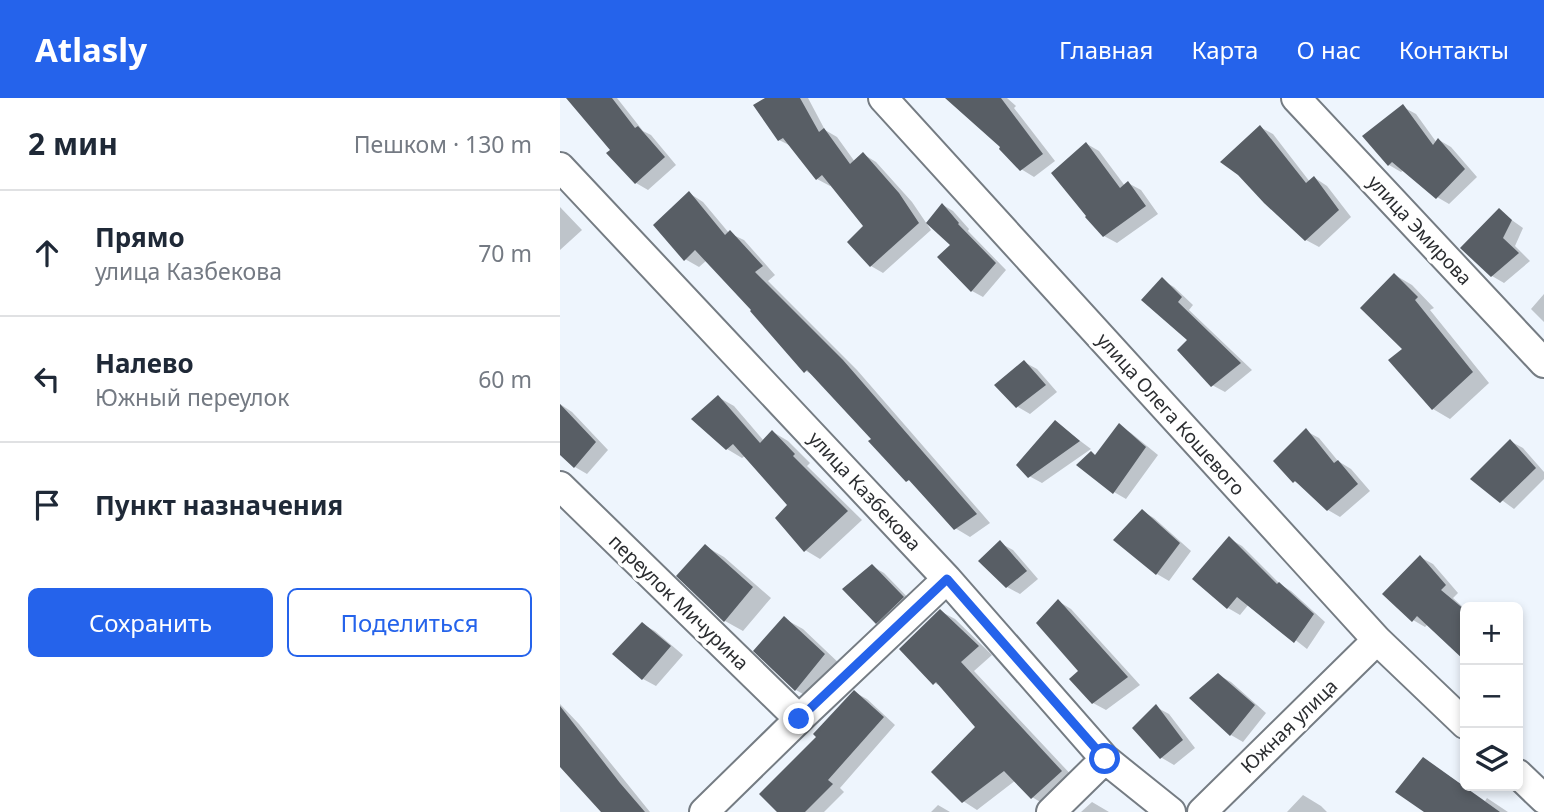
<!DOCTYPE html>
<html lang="ru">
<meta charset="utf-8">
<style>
body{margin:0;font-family:"Noto Sans",sans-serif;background:#f2f2f3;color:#1f2937}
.controls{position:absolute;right:21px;bottom:21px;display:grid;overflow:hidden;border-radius:10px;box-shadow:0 4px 10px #0003}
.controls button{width:63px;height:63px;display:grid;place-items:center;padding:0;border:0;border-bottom:2px solid #e0e1e3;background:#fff;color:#1f2937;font:35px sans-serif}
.stop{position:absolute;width:21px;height:21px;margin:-16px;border:5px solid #2563eb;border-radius:50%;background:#fff}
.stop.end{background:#2563eb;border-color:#fff;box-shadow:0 2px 7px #0008}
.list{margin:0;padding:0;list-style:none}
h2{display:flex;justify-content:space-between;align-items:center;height:91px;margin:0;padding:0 28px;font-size:30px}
h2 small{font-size:23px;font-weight:400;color:#747a83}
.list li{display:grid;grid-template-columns:46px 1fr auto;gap:21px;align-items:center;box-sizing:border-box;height:126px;padding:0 28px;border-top:2px solid #e0e1e3}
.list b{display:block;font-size:26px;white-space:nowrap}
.list p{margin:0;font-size:23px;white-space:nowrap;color:#747a83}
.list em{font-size:23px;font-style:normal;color:#747a83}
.actions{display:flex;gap:14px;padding:21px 28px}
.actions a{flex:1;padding:16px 0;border:2px solid #2563eb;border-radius:10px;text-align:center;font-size:24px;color:#2563eb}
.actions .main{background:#2563eb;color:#fff}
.icon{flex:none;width:38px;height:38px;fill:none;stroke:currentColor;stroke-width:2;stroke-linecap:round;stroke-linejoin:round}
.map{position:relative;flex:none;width:984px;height:714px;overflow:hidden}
header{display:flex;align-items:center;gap:42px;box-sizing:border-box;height:98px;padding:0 35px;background:#2563eb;color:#fff}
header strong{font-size:33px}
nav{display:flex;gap:38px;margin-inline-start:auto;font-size:24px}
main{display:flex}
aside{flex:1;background:#fff}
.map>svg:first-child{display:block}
.shadow{fill:#0003}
.building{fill:#585e65}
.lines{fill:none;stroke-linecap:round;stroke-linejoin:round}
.street-casing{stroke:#757c83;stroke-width:32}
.street{stroke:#fff;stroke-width:28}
.route{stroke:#2563eb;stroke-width:9}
.labels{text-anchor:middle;stroke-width:7;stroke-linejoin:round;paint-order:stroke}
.street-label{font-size:19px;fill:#2b2d30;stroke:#fff}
</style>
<header>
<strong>Atlasly</strong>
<nav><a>Главная</a><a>Карта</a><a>О нас</a><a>Контакты</a></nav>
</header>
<main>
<aside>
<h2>2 мин<small>Пешком · 130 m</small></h2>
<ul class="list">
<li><svg class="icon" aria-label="ahead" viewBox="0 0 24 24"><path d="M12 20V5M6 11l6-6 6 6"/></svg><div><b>Прямо</b><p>улица Казбекова</p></div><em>70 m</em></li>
<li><svg class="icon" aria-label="left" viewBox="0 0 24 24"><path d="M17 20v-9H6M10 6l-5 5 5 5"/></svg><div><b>Налево</b><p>Южный переулок</p></div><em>60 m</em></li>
<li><svg class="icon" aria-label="arrive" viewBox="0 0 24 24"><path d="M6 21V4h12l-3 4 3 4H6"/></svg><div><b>Пункт назначения</b></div></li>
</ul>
<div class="actions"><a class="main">Сохранить</a><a>Поделиться</a></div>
</aside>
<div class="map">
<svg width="984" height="714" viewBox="0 0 984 714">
<rect width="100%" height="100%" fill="#eef5fd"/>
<path class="shadow" d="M9,0h48l26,33 8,4 25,30 -28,25 -12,-7 -24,-33z
M205,0h43l17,32 12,7 18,25 8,-8 13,8 36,40 19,28 -48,43 -12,-7 -5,-40 -34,-42 -2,2 -13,-7 -24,-32 -14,-7z
M388,0h59l9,8 -2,2 41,53 -21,16 -13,-8 -18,-21z
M843,9l13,7 21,29 2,-3 12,7 26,30 -28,27 -12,-7 -33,-27 -3,2 -12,-7z
M700,29l13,7 37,48 5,-4 12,8 24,31 -32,30 -13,-7z
M527,46l12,7 26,35 3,-3 13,7 17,24 -41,29 -13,-7z
M129,95l14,9 26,31 15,7 31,35 -7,6 89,89 133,153 -20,14 -15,-9 -84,-87 2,-2 -57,-62 -10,-6 -52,-61 -47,-50 -8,7 -14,-8z
M383,107l10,6 16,18 -1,2 38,39 -23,27 -11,-6 -19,-46z
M0,109l22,23 -22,20z
M939,113l24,17 -8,18 15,15 -26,22 -12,-7z
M835,177l17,10 22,23 -4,2 59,73 -39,36 -17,-10 -28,-60z
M602,182l12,7 19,18 -4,5 63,60 -27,22 -13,-7z
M984,196v28l-13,-13z
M464,264l13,7 20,23 -27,22 -12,-7z
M158,299l16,9 30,35 9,-9 15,9 22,22 -3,3 55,54 -42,39 -15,-9 -16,-45 -44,-49 -3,2 -15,-9z
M0,306l12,8 36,38 -21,24 -12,-7 -15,-15z
M495,324l36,27 -49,34 -13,-7z
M559,328l12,7 27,22 -32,44 -12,-7 -17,-36z
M746,333l13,7 19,23 13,8 19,22 -30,26 -12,-7 -24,-23 -10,-6z
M950,343l13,7 21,24v7l-30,30 -41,-30z
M582,413l12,7 37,33 -22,30 -12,-7 -42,-34z
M670,441l12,7 39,39 10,6 34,31 -18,27 -58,-45 -9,11 -12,-7z
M440,445l13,7 25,29 -18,15 -13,-7z
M145,448l19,11 47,41 -28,33 -18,-10z
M860,459l13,7 25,29 -5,5 12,11v47l-37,-32 -3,3 -12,-7z
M312,468l12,7 31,32 -26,24 -12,-7z
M498,503l13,8 69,76 -34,25 -13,-7 -21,-24 9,-7z
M380,513l15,8 37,36 -18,16 102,109 -29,26 -15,-9 -16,-17 -39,30 -14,-9 14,-74 -32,-38 -10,-6 -34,-34z
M225,521l18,10 39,37 -27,35 -19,-11 -41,-39z
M82,526l13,7 28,24 -27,31 -13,-7z
M658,577l13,7 35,31 -23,29 -12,-7 -39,-37z
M294,594l13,7 28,26 -55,63 4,4 -20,20h-44l39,-75z
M0,606l19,20 71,88h-47l-43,-48z
M596,609l13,7 26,34 -21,17 -12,-7 -28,-30z
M864,661l61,42 2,-3 21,14h-81z
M743,697l18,11 6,6h-40z
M532,704l17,10h-28z
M378,707l12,7h-19z"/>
<path class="building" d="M6,0h46l23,30 3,-2 27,31 -30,27 -29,-31 4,-3z
M205,0h35l19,34 5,-4 26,36 13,-12 36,41 20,30 -49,44 -23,-25 16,-16 -41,-51 -6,5 -33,-42 -5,3 -25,-36z
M385,0h56l42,56 -23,17 -21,-22 1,-2z
M843,6l30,41 5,-7 27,31 -29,30 -44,-37 -4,4 -26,-30z
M700,27l46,58 8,-7 25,34 -34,31 -41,-38 -26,-28 -18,-13z
M526,44l34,46 8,-7 18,25 -43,31 -18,-20 1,-1 -35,-43z
M129,93l36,44 5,-5 33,36 -8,6 88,88 134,154 -23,16 -45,-50 -3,2 -38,-41 3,-2 -64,-69 -3,3 -54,-62 1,-1 -56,-60 -11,11 -31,-36z
M382,105l17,20 -1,1 38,39 -25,29 -34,-35 13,-12 -24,-22z
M939,110l13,12 -9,18 16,15 -28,24 -31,-29z
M834,175l24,24 -3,3 58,72 -41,38 -44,-50 14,-11 -42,-41z
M602,179l20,20 -4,5 63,61 -30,24 -34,-37 10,-10 -46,-40z
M464,262l22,25 -30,23 -22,-23z
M158,297l42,48 12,-13 23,24 -2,2 55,55 -44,41 -29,-34 12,-13 -54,-61 -7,6 -35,-31z
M0,306l36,38 -22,26 -14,-13z
M495,322l25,21 -52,37 -12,-13z
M559,325l27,24 -33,47 -37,-29 15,-14 4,4z
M746,330l28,35 4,-3 20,24 -31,27 -32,-30 -2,2 -20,-22z
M950,341l26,29 -36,35 -30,-24z
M582,411l38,34 -24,32 -43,-35z
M669,438l48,48 2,-2 35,32 -20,29 -57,-46 -10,12 -35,-30z
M440,442l27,31 -21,17 -28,-27z
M145,446l48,43 -29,35 -48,-46z
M860,457l26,30 -5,5 24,20v51l-48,-45 -5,6 -30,-28z
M312,466l32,33 -28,27 -34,-35z
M498,501l70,78 -36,27 -23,-25 9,-8 -42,-48z
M380,511l39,37 -18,16 101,109 -31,28 -27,-28 -42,32 -31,-31 44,-45 -39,-45 -3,3 -34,-36z
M224,518l41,38 -30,37 -42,-40z
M82,524l29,24 -29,34 -30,-26z
M658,575l37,32 -25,31 -41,-38z
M294,592l30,27 -56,63 5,4 -28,28h-28l-18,-18 57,-57 -3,-3z
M596,606l27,36 -23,19 -28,-31z
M0,608l60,77 25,29h-44l-41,-45z
M863,659l77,55h-76l-29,-20z"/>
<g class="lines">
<defs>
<path id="street" d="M323,0l494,542 88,84
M736,0l248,265
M0,69l387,412 158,180 66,53
M0,388l239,233
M958,676l26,25
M144,714l95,-93 148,-140
M491,714l54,-53
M642,714l175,-172"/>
</defs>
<use href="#street" class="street-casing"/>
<use href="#street" class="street"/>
</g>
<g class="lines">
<path class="route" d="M239,621l148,-140 158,180"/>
</g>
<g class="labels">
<g class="street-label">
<text transform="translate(860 132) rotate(47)" y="7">улица Эмирова</text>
<text transform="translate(611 316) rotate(48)" y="7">улица Олега Кошевого</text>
<text transform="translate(305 393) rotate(47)" y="7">улица Казбекова</text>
<text transform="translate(119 504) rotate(44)" y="7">переулок Мичурина</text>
<text transform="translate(729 628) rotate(-44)" y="7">Южная улица</text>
</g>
</g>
</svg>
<div class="controls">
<button>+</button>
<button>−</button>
<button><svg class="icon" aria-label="layers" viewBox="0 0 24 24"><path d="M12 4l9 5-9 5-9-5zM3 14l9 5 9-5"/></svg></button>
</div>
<div class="stop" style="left:545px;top:661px"></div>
<div class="stop end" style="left:239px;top:621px"></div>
</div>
</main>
